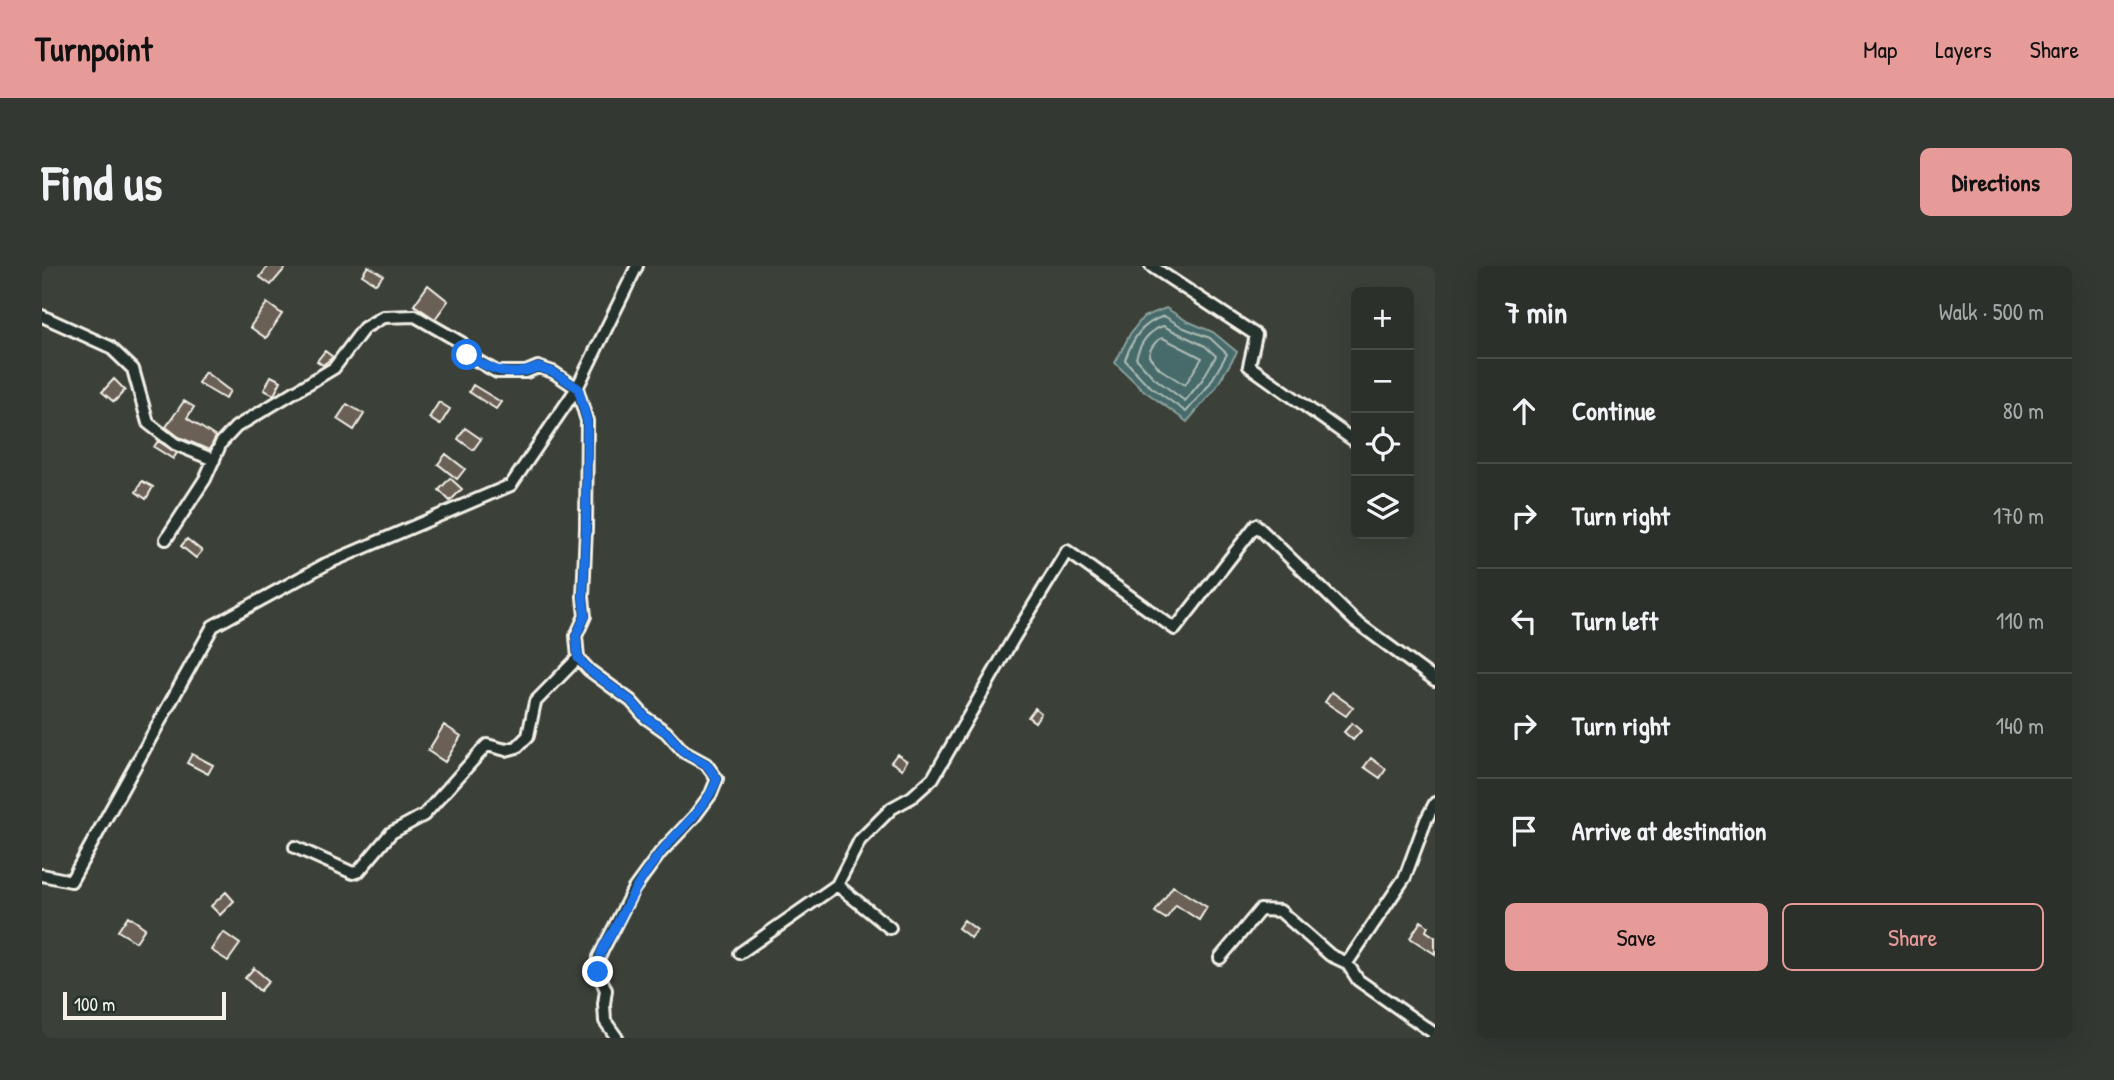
<!DOCTYPE html>
<meta charset="utf-8">
<style>
body{margin:0;font-family:"Patrick Hand",sans-serif;background:#343833;color:#f1f3f6}
.controls{position:absolute;right:21px;top:21px;display:grid;overflow:hidden;border-radius:10px;box-shadow:0 7px 28px #0002}
.controls button{width:63px;height:63px;display:grid;place-items:center;padding:0;border:0;border-bottom:2px solid #484b47;background:#2c302b;color:#f1f3f6;font:35px sans-serif}
.scale{position:absolute;left:21px;bottom:18px;width:163px;box-sizing:border-box;padding-left:7px;border:4px solid #f4f1e8;border-top:0;font-size:19px;line-height:24px;white-space:nowrap;color:#f4f1e8;-webkit-text-stroke:5px #26332d;paint-order:stroke}
.stop{position:absolute;width:21px;height:21px;margin:-16px;border:5px solid #1a73e8;border-radius:50%;background:#fff}
.stop.end{background:#1a73e8;border-color:#fff;box-shadow:0 2px 7px #0008}
.list{margin:0;padding:0;list-style:none}
h2{display:flex;justify-content:space-between;align-items:center;height:91px;margin:0;padding:0 28px;font-size:30px}
h2 small{font-size:23px;font-weight:400;color:#a6a9a9}
.list li{display:grid;grid-template-columns:46px 1fr auto;gap:21px;align-items:center;box-sizing:border-box;height:105px;padding:0 28px;border-top:2px solid #484b47}
.list b{display:block;font-size:26px;white-space:nowrap}
.list em{font-size:23px;font-style:normal;color:#a6a9a9}
.actions{display:flex;gap:14px;padding:21px 28px}
.actions a{flex:1;padding:16px 0;border:2px solid #e69b98;border-radius:10px;text-align:center;font-size:24px;color:#e69b98}
.actions .main{background:#e69b98;color:#111}
.icon{flex:none;width:38px;height:38px;fill:none;stroke:currentColor;stroke-width:2;stroke-linecap:round;stroke-linejoin:round}
.map{position:relative;flex:none;width:1393px;height:772px;overflow:hidden;border-radius:10px}
header{display:flex;align-items:center;gap:42px;box-sizing:border-box;height:98px;padding:0 35px;background:#e69b98;color:#111}
header strong{font-size:33px}
nav{display:flex;gap:38px;margin-inline-start:auto;font-size:24px}
.intro{display:flex;align-items:center;justify-content:space-between;box-sizing:border-box;height:168px;padding:0 42px}
h1{margin:0;font-size:49px}
.button{padding:18px 32px;border-radius:10px;background:#e69b98;color:#111;font-size:24px;font-weight:700}
main{display:flex;gap:42px;padding:0 42px}
aside{flex:1;background:#2c302b;border-radius:10px;box-shadow:0 7px 28px #0002}
.map>svg:first-child{display:block}
.water{fill:#466b6a;stroke:#8ca19c;stroke-width:2}
.lines{fill:none;stroke-linecap:round;stroke-linejoin:round}
.shore{stroke:#aebbb6;stroke-width:2}
.building{fill:#6b6055;stroke:#f4f1e8;stroke-width:2}
.minor-casing{stroke:#f4f1e8;stroke-width:16}
.minor{stroke:#26332d;stroke-width:10}
.route{stroke:#1a73e8;stroke-width:9}
</style>
<header>
<strong>Turnpoint</strong>
<nav><a>Map</a><a>Layers</a><a>Share</a></nav>
</header>
<div class="intro"><h1>Find us</h1><a class="button">Directions</a></div>
<main>
<div class="map">
<svg width="1393" height="772" viewBox="0 0 1393 772">
<rect width="100%" height="100%" fill="#3b4039"/>
<filter id="ink" filterUnits="userSpaceOnUse"><feTurbulence type="fractalNoise" baseFrequency=".0143" numOctaves="2"/><feDisplacementMap in="SourceGraphic" scale="14" xChannelSelector="R" yChannelSelector="G"/><feConvolveMatrix kernelMatrix="1 2 1 2 8 2 1 2 1" color-interpolation-filters="sRGB"/></filter>
<g filter="url(#ink)">
<path class="water" d="M1124,42l21,13 26,11 24,20 -22,37 -28,33 -45,-33 -27,-26 15,-29 13,-17z"/>
<g class="lines">
<path class="shore" d="M1122,50l20,12 26,10 17,16 -18,31 -23,27 -39,-28 -22,-24c8,-22 16,-36 39,-44z
M1121,60l42,20 11,10 -14,24 -17,21 -32,-24 -17,-19c4,-14 12,-27 27,-32z
M1121,72l39,20 -17,27 -25,-16 -11,-13c0,-6 7,-17 14,-18z"/>
</g>
<path class="building" d="M226,0h19l-16,19 -11,-8z
M326,0l15,9 -7,9 -14,-9z
M386,19l20,16 -13,18 -21,-14z
M225,37l15,11 -16,24 -16,-11z
M283,85l8,6 -10,8 -6,-4z
M163,106l25,19 -5,8 -27,-16z
M229,110l10,5 -7,14 -10,-5z
M72,113l11,11 -11,12 -12,-10z
M431,119l28,17 -5,7 -27,-17z
M142,135l10,6 -7,11 29,19 -7,13 -30,-13 -13,-10z
M397,136l11,7 -10,16 -11,-7z
M305,138l17,10 -10,16 -17,-11z
M423,162l16,11 -8,11 -15,-11z
M116,175l19,12 -4,6 -19,-12z
M404,188l19,15 -8,10 -19,-15z
M408,212l12,11 -12,12 -11,-11z
M100,215l11,6 -7,12 -10,-7z
M145,273l15,12 -6,7 -15,-12z
M1290,426l21,15 -7,9 -21,-14z
M993,442l6,5 -6,9 -7,-5z
M1310,457l9,8 -8,9 -9,-8z
M402,459l17,11 -16,26 -17,-11z
M150,488l21,11 -5,9 -21,-11z
M855,488l10,7 -5,8 -11,-7z
M1329,492l15,11 -6,9 -16,-11z
M1131,620l34,21 -8,13 -23,-15 -10,14 -11,-7z
M184,626l8,9 -14,14 -9,-9z
M86,650l17,12 -9,14 -18,-11z
M922,654l13,10 -6,8 -13,-10z
M1379,655l7,5 -2,5 9,6v17l-25,-16z
M181,666l17,12 -12,17 -17,-11z
M212,702l15,13 -9,10 -15,-13z"/>
<g class="lines">
<defs>
<path id="minor" d="M1109,0l105,69 -7,31 107,76
M0,50l68,31 23,22 15,54 27,21 39,16
M124,273l39,-60 16,-36 15,-16 98,-59 30,-40 19,-11 32,-1 47,27 5,12 30,17h29l12,-5 15,5 24,16 10,33 -1,107 -3,69 2,19 -9,20 2,22 11,12 42,31 15,17 20,14 18,20 22,12 11,15 -6,15 -17,23 -34,36 -27,37 -34,67 -1,15 8,18 -2,14 1,17 12,17
M253,581l58,26 6,-2 32,-38 33,-18 60,-67 3,-3 19,5 11,-3 11,-11 7,-34 43,-44
M0,609l29,6 142,-255 115,-63 183,-78 66,-97 60,-122
M848,662l-53,-43 23,-45 32,-32 20,-11 21,-19 80,-139 54,-88 108,78 81,-104 99,96 80,59
M698,687l97,-68
M1178,692l40,-48 20,1 50,44 17,8 58,-86 21,-57 9,-17
M1305,697l11,17 77,54"/>
</defs>
<use href="#minor" class="minor-casing"/>
<use href="#minor" class="minor"/>
</g>
</g>
<g class="lines" filter="url(#ink)">
<path class="route" d="M425,89c23,15 44,24 71,12l15,5 25,16 9,33 -1,107 -3,69 2,19 -9,20 2,22 11,12 42,31 15,17 20,14 18,20 22,12 11,15c-11,31 -37,49 -56,73 -18,22 -31,45 -43,70 -10,21 -19,24 -20,50"/>
</g>
</svg>
<div class="controls">
<button>+</button>
<button>−</button>
<button><svg class="icon" aria-label="locate" viewBox="0 0 24 24"><circle cx="12" cy="12" r="6"/><path d="M12 2v4M12 18v4M2 12h4M18 12h4"/></svg></button>
<button><svg class="icon" aria-label="layers" viewBox="0 0 24 24"><path d="M12 4l9 5-9 5-9-5zM3 14l9 5 9-5"/></svg></button>
</div>
<div class="scale">100 m</div>
<div class="stop" style="left:425px;top:89px"></div>
<div class="stop end" style="left:556px;top:706px"></div>
</div>
<aside>
<h2>7 min<small>Walk · 500 m</small></h2>
<ul class="list">
<li><svg class="icon" aria-label="ahead" viewBox="0 0 24 24"><path d="M12 20V5M6 11l6-6 6 6"/></svg><div><b>Continue</b></div><em>80 m</em></li>
<li><svg class="icon" aria-label="right" viewBox="0 0 24 24"><path d="M7 20v-9h11M14 6l5 5-5 5"/></svg><div><b>Turn right</b></div><em>170 m</em></li>
<li><svg class="icon" aria-label="left" viewBox="0 0 24 24"><path d="M17 20v-9H6M10 6l-5 5 5 5"/></svg><div><b>Turn left</b></div><em>110 m</em></li>
<li><svg class="icon" aria-label="right" viewBox="0 0 24 24"><path d="M7 20v-9h11M14 6l5 5-5 5"/></svg><div><b>Turn right</b></div><em>140 m</em></li>
<li><svg class="icon" aria-label="arrive" viewBox="0 0 24 24"><path d="M6 21V4h12l-3 4 3 4H6"/></svg><div><b>Arrive at destination</b></div></li>
</ul>
<div class="actions"><a class="main">Save</a><a>Share</a></div>
</aside>
</main>
